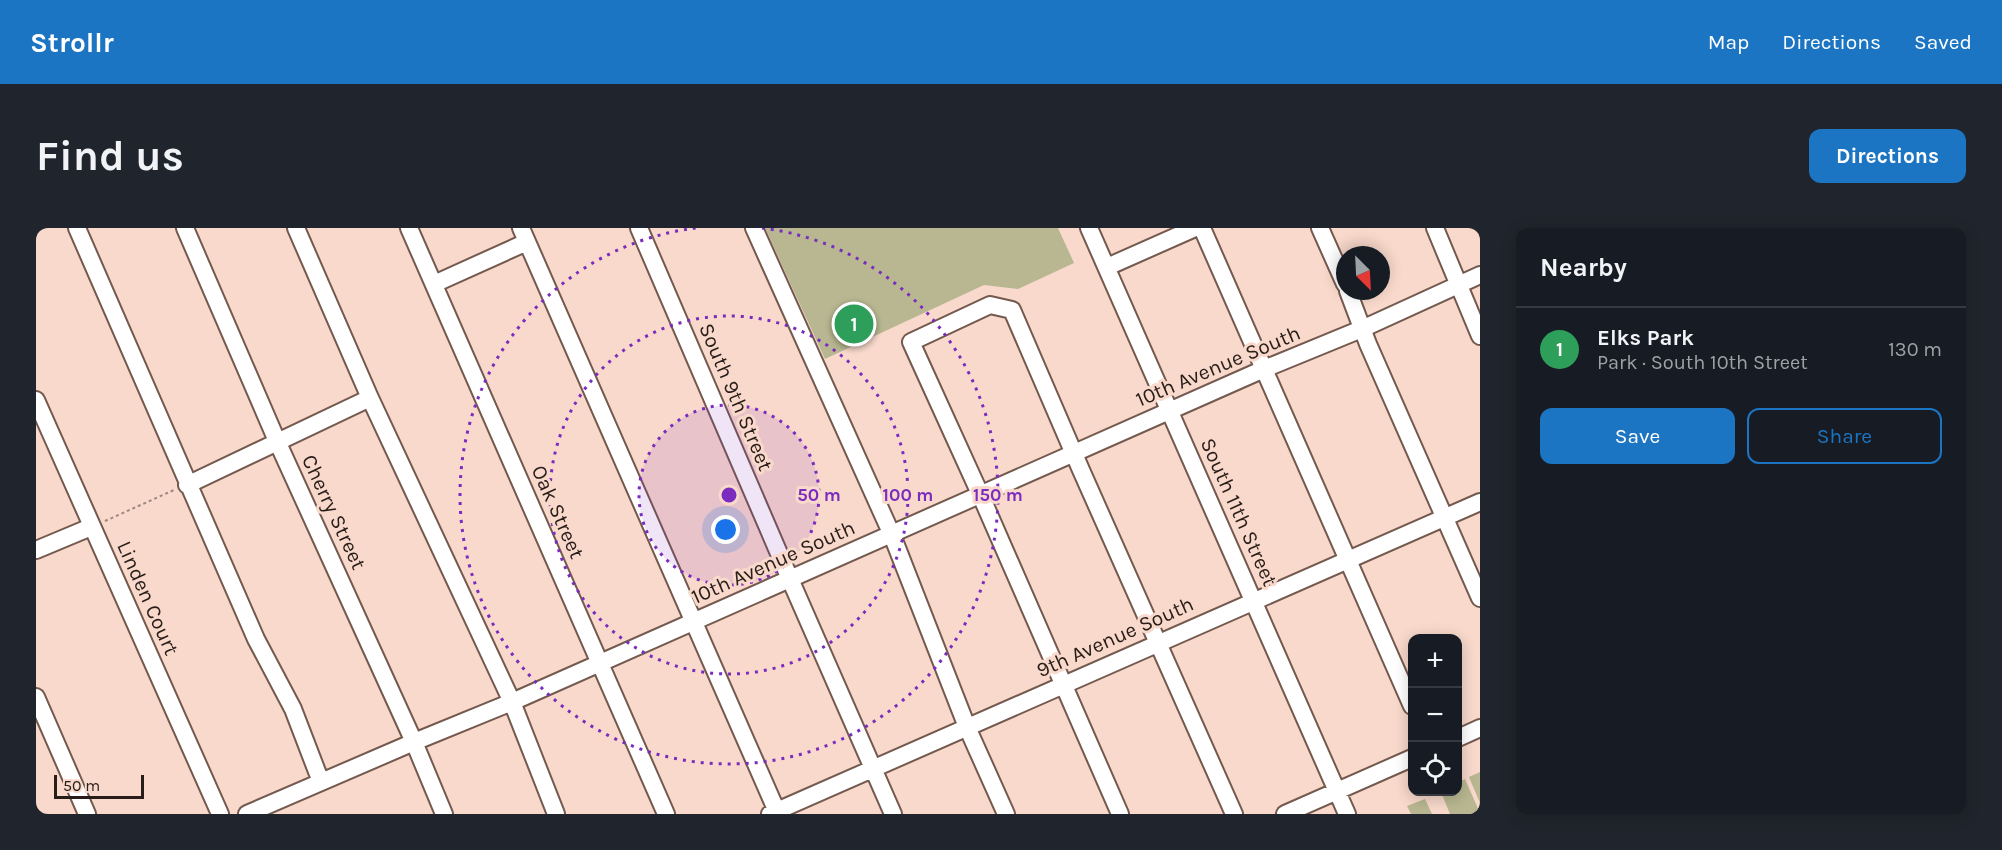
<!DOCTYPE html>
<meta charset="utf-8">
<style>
body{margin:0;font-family:Karla,sans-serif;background:#20242c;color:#f1f3f6}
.controls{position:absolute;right:18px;bottom:18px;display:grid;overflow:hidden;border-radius:12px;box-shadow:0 3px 15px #0003}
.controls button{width:54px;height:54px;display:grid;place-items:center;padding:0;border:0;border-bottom:2px solid #363941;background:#171b24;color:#f1f3f6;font:30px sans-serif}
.compass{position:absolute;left:1300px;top:18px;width:54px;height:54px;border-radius:50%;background:#171b24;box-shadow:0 3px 15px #0003;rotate:156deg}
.scale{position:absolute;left:18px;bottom:15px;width:90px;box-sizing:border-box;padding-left:6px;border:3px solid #281d18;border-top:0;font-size:16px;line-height:21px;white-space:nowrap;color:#281d18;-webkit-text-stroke:4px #f8d9cb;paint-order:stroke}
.you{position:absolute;left:690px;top:302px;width:21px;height:21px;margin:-15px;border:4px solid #fff;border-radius:50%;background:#1a73e8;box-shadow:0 0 0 9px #1a73e833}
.badge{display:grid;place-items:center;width:39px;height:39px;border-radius:50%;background:#1c75c2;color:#fff;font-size:20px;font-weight:700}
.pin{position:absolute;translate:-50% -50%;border:3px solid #fff;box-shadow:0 2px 6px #0006}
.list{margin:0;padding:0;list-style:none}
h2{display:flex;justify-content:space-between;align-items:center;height:78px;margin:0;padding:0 24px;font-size:26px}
h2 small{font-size:20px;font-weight:400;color:#9ea1a6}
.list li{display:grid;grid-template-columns:39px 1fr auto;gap:18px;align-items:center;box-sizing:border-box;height:84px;padding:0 24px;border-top:2px solid #363941}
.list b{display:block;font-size:22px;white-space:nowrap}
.list p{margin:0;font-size:20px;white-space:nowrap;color:#9ea1a6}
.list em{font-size:20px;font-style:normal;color:#9ea1a6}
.actions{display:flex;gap:12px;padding:18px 24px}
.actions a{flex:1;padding:14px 0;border:2px solid #1c75c2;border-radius:12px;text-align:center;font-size:21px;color:#1c75c2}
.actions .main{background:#1c75c2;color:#fff}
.icon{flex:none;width:33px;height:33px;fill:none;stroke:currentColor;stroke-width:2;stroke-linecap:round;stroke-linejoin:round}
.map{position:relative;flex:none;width:1444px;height:586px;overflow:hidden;border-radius:12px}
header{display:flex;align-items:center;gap:36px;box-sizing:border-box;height:84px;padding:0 30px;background:#1c75c2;color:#fff}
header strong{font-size:28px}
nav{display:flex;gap:33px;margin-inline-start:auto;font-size:21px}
.intro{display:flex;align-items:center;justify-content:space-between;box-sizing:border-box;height:144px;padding:0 36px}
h1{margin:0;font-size:42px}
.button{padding:15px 27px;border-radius:12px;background:#1c75c2;color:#fff;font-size:21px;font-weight:700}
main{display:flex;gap:36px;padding:0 36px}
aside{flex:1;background:#171b24;border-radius:12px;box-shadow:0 3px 15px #0003}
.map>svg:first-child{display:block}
.green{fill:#b8b791}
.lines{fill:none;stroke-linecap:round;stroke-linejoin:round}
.minor-casing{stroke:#73594e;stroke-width:20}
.path{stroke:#9d877d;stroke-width:2;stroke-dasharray:3 3;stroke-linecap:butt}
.minor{stroke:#fff;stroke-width:16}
.ring{fill:none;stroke:#7b2cbf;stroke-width:3;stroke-dasharray:3 6}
.labels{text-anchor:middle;stroke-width:6;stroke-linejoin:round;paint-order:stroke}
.street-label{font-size:21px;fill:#281d18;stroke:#f8d9cb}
.centre{fill:#7b2cbf;stroke:#f8d9cb;stroke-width:3}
.ring-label{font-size:18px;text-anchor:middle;font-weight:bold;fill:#7b2cbf;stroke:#f8d9cb;stroke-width:6;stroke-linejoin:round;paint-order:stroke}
</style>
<header>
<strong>Strollr</strong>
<nav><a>Map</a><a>Directions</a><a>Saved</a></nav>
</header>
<div class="intro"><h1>Find us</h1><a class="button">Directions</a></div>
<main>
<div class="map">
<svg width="1444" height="586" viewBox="0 0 1444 586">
<rect width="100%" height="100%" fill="#f8d9cb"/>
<path class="green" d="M729,0h293l16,35 -56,26 -34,-4 -159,74z
M1444,544v31l-11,-26z
M1429,551l15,34v1h-30l-9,-22h17v-10z
M1389,571l7,15h-21l-4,-8z"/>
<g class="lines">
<defs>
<path id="minor" d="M41,0l179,411 37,70 28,73
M149,0l92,213 137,301 30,72
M260,0l74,170 142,304 44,112
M373,0l257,586
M485,0l257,586
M603,0l151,351 103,235
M718,0l138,307 75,192 39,87
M1053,0l258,586
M1166,0l210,478
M1284,0l25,56
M1399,0l45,108
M1071,39l88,-39
M398,56l93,-42
M1312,63l20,53 112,254
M0,172l184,414
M151,257l183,-87
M0,322l55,-23
M0,469l51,117
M1422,510l22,-10
M211,586l167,-72 98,-40 752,-333 100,-41 116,-53
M734,586l710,-312
M1084,586l-139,-318 -70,-154 79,-37 22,5 69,160 153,344
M1249,586l127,-56"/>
</defs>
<use href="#minor" class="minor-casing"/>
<path class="path" d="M69,293l69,-31"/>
<use href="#minor" class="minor"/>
</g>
<circle cx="693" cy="267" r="90" fill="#7b2cbf" fill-opacity=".12"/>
<g class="ring">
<circle cx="693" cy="267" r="90"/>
<circle cx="693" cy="267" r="179"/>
<path d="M726 0A269 269 0 1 1 660 0"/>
</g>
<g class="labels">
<g class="street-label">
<text transform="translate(1182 138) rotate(-23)" y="7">10th Avenue South</text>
<text transform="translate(700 169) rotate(67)" y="7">South 9th Street</text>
<text transform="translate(298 284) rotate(65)" y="7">Cherry Street</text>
<text transform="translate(522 284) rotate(66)" y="7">Oak Street</text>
<text transform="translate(1203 284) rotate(66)" y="7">South 11th Street</text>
<text transform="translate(737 334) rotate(-24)" y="7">10th Avenue South</text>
<text transform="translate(112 370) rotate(66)" y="7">Linden Court</text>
<text transform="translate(1079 409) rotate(-24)" y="7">9th Avenue South</text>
</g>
</g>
<circle cx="693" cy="267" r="9" class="centre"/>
<g class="ring-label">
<text x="783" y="273">50 m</text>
<text x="872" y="273">100 m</text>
<text x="962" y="273">150 m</text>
</g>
</svg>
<div class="controls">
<button>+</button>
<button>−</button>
<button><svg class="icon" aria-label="locate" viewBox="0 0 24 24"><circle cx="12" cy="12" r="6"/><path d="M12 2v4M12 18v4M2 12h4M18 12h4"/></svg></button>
</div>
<svg class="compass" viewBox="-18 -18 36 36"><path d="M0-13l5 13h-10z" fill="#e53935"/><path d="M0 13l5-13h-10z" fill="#9ea1a6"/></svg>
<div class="scale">50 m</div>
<div class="you"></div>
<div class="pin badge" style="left:818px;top:96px;background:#2e9e5b">1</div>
</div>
<aside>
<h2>Nearby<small></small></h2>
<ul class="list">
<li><span class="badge" style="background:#2e9e5b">1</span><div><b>Elks Park</b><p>Park · South 10th Street</p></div><em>130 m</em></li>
</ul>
<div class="actions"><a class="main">Save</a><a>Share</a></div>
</aside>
</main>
